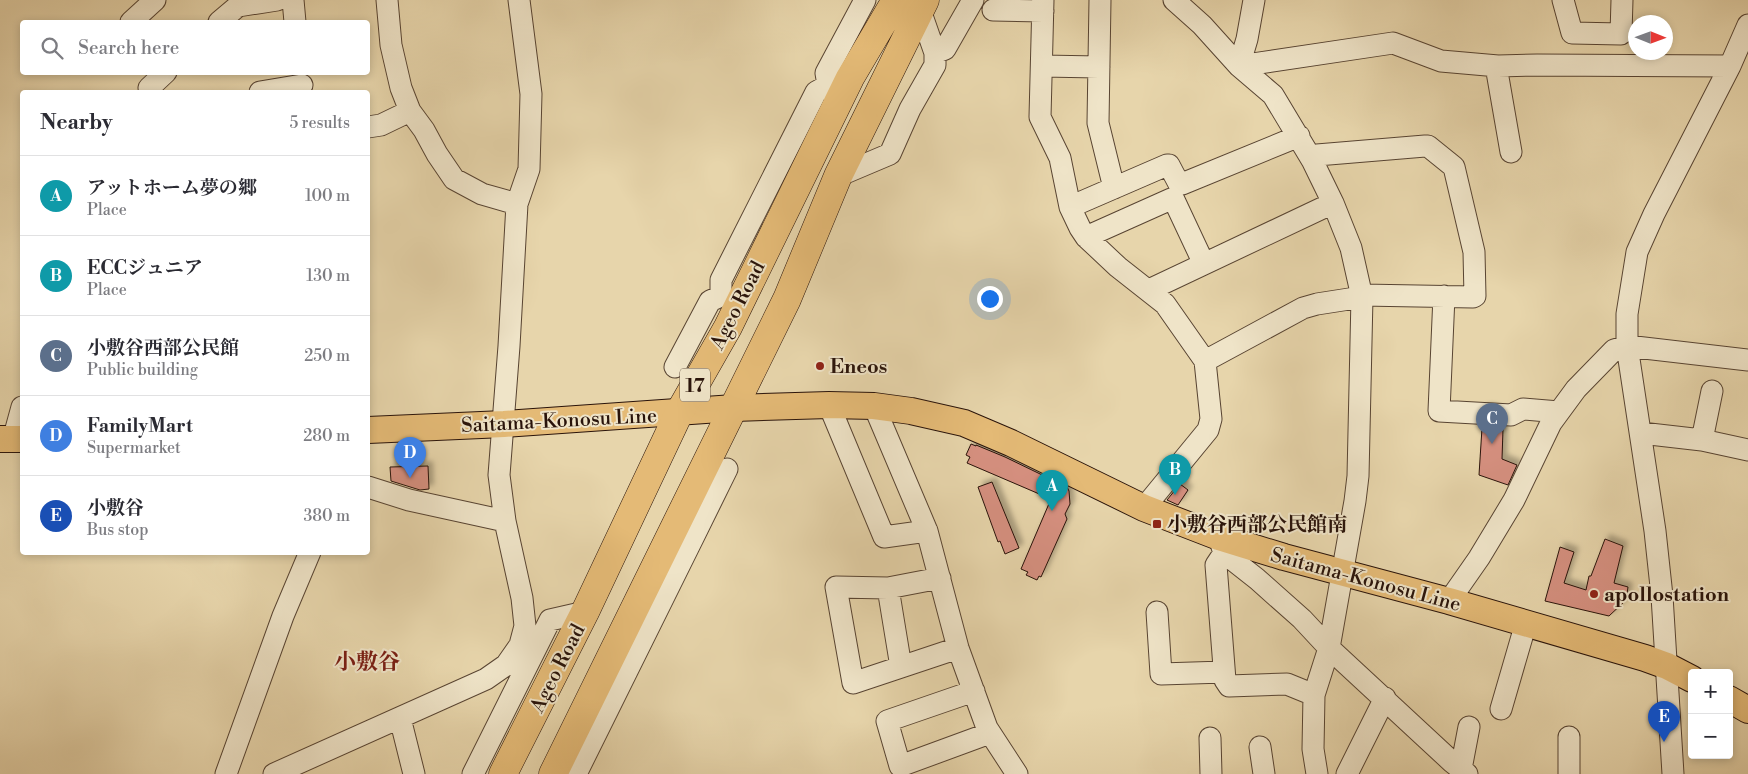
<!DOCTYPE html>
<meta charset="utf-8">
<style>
body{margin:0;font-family:"Libre Bodoni","Noto Serif JP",serif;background:#f7f7f7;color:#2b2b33}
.controls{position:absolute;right:15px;bottom:15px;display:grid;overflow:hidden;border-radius:5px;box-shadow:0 2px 8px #0003}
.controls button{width:45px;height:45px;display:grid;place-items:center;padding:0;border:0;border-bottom:1px solid #e1e1e2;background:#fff;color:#2b2b33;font:25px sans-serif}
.compass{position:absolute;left:1628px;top:15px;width:45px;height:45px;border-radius:50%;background:#fff;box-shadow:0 2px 8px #0003;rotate:91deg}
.you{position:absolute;left:989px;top:298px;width:18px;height:18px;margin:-12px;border:4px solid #fff;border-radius:50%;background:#1a73e8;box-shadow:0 0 0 8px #1a73e833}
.badge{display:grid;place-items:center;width:32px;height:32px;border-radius:50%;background:#7c3aed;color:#fff;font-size:16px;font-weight:700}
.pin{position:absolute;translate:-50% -41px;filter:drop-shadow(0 1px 2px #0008)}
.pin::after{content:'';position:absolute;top:26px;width:18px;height:15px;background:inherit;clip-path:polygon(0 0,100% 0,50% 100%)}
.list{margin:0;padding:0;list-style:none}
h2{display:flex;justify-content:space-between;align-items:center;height:65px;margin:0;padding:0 20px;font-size:21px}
h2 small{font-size:16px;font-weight:400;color:#7c7c81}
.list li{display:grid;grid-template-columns:32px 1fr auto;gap:15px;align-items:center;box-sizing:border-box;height:80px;padding:0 20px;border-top:1px solid #e1e1e2}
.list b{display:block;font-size:19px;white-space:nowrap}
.list p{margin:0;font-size:16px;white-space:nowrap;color:#7c7c81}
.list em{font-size:16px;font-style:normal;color:#7c7c81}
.icon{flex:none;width:28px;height:28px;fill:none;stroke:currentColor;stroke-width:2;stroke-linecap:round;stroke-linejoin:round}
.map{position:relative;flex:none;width:1748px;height:774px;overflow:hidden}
.search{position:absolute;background:#fff;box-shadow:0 2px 8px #0003;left:20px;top:20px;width:350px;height:55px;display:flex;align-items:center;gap:12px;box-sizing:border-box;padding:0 18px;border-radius:5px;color:#7c7c81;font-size:19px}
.panel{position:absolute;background:#fff;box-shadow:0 2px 8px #0003;left:20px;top:90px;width:350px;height:465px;border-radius:5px}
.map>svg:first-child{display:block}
.building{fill:#d69080;stroke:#29130a;filter:url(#shadow)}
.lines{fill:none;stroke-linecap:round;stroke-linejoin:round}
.minor-casing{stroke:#584432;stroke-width:23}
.major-casing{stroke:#29130a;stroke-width:28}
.highway-casing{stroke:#29130a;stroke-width:29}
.minor{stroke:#efe4c8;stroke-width:21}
.major{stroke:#e4ba76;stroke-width:26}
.highway{stroke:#e4ba76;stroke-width:28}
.poi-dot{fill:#8f2418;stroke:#efe4c8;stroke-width:2}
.labels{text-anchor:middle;stroke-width:4;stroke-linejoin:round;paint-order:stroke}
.shield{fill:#efe4c8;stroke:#645243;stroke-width:1}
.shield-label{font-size:19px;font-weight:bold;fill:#29130a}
.street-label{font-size:20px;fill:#29130a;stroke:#efe4c8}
.poi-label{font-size:20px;font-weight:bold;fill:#29130a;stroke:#efe4c8;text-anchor:start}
.quarter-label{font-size:22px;font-weight:bold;fill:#7a1f14;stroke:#efe4c8}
</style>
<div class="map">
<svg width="1748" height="774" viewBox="0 0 1748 774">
<defs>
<filter id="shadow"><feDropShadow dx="4.5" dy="-4.5" stdDeviation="2.5" flood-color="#0004"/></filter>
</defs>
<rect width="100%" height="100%" fill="#e7d5ab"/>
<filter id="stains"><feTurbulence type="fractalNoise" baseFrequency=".004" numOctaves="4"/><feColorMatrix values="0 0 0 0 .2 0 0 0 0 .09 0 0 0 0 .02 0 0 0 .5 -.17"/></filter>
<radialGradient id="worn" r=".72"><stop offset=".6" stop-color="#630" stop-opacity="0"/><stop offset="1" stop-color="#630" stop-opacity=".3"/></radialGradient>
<path class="building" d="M1488,426l13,1v2h2l-1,30 15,6 -9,20 -29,-10 3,-47h6z
M971,444l5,2v-1l29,12 62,30 2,4 1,13 -5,10 2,5 -26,58 -2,-1 -2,4 -11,-5 2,-3 -7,-3 30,-70 -84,-36 3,-6 -4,-2z
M428,466l1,23 -9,1 -29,-9 -1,-14z
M992,482l27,66 -14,6 -5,-13 -2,1 -20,-55z
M1180,484l8,6 -10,15 -11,-5z
M1605,539l18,7 -9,37 14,4 -2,13 -17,16 -64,-15 15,-54 14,5 -10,31 22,7 3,-14h2z"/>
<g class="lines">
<defs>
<path id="minor" d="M293,0l2,22
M387,0l4,45 10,43 9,23 14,19 13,24 17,25 28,15 35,10
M1043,0l-3,117 20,41 10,49 10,21 6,9 32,30 47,37 40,57 6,58 -3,11 -64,78
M1100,0l-2,123 16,65
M1174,0l28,25 37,41 34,29 39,65 21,43 18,45 11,49 -4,179 -3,25 -26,147 -15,47 -1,54 4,25
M1254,0l-7,39 -8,27 154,-23 48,18 57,5 39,-1 193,1
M1563,0l9,33 49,1 1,-34
M993,10l50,1
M131,22l24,-22
M219,22l19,-16 39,-6
M935,53l10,-4 28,-49
M1042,66l57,1
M1496,66l15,86
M828,85l-2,-12 39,-73
M151,92l-2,-4 17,-16
M260,92l42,-7
M368,127l13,-2 29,-14
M1311,157l6,-2 108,-9h3l26,21 20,85 1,44 -2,1 -111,-2
M838,176l52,-22 20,-45 25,-44v-12l-15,-43
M1070,207l97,-42h2l10,19h3l117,-48
M1086,237l85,-38 3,1 30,64
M1149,290l184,-87
M1444,296l-5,115 72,4 12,-6 36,3
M1205,361l98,-53 14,-4 45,-7
M675,367l35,-66 11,-5v-16l95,-188 18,-10 16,-4
M829,405l55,132 43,-6
M874,406l53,125 31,117 29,80 30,46
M1641,433l61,7 46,10
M15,439l1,-10 6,-22
M1702,440l10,-49
M368,487l41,13 96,21
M1219,537l5,16 33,26 45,40 27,29 123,114 15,12
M692,540l35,-71
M1224,553l-8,12 9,115 4,6 58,-2 27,11
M940,578l-52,10 -52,-1 17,96 105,-35
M888,588l13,79
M1449,601l30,-43 35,-58 37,-77 25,-34 38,-39 13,-4 121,14
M1157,612l4,62 63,-2
M974,691l-87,30 13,45 90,-33
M1501,709l25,-86
M400,718l14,56
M1210,738l1,36
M1260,747l4,27
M1461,769l8,-42
M226,774l57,-158 27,-64
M274,774l212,-95 20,-14 14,-20 5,-19 -3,-28 -17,-77 -6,-46 10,-129 8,-142 12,-35 2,-75 -12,-94
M473,774l77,-154 35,-8
M576,774l116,-234 -15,-17
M1347,774l38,-76
M1569,774v-37
M1673,774l-11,-178 -7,-65 -28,-185v-32l10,-62 17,-38 76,-148 18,-41"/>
<path id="major" d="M368,430l136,-6 230,-16 95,-3 45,1 37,5 53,12 47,20 133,65 75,29 65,20 165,44 196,57 22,8 25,13
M0,439h22
M1729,699l19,11"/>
<path id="highway" d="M503,774l82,-162 94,-199 49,-86 122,-249 46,-78
M553,774l234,-475 51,-123 87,-176"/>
</defs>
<use href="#minor" class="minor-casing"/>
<use href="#major" class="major-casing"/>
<use href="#highway" class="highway-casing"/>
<use href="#minor" class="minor"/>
<use href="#major" class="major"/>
<use href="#highway" class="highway"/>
</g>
<g class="poi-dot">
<circle cx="820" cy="366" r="5"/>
<rect x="1152" y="519" width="10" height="10" rx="2.5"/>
<circle cx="1594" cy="594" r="5"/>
</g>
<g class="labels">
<rect class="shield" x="680" y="368.5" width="30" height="33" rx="4"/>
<g class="shield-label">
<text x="695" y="392">17</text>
</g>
<g class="street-label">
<text transform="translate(737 305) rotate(-63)" y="7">Ageo Road</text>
<text transform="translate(559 420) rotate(-3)" y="7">Saitama-Konosu Line</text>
<text transform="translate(1366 579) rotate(15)" y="7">Saitama-Konosu Line</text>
<text transform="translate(557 668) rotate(-63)" y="7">Ageo Road</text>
</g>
<g class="poi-label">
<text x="830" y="373">Eneos</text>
<text x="1167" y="531">小敷谷西部公民館南</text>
<text x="1604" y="601">apollostation</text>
</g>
<g class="quarter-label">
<text x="367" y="669">小敷谷</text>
</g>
</g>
<rect width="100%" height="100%" filter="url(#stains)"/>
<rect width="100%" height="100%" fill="url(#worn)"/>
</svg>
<div class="controls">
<button>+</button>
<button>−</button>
</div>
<svg class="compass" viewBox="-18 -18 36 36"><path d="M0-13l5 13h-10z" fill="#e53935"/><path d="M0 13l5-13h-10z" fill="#7c7c81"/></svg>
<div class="you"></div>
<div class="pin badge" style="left:1052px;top:511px;background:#0f9aa8">A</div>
<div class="pin badge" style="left:1175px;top:495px;background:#0f9aa8">B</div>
<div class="pin badge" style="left:1492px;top:444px;background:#5c6f8a">C</div>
<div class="pin badge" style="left:410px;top:478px;background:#3f7fe0">D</div>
<div class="pin badge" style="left:1664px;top:742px;background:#1a4fb4">E</div>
<div class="search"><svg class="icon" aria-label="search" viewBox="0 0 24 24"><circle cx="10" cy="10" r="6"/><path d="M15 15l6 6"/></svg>Search here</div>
<section class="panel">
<h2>Nearby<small>5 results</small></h2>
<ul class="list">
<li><span class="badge" style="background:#0f9aa8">A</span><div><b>アットホーム夢の郷</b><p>Place</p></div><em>100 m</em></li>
<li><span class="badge" style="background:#0f9aa8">B</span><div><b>ECCジュニア</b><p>Place</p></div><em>130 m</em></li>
<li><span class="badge" style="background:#5c6f8a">C</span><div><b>小敷谷西部公民館</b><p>Public building</p></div><em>250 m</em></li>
<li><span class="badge" style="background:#3f7fe0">D</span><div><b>FamilyMart</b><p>Supermarket</p></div><em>280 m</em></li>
<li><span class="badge" style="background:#1a4fb4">E</span><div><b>小敷谷</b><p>Bus stop</p></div><em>380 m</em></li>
</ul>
</section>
</div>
